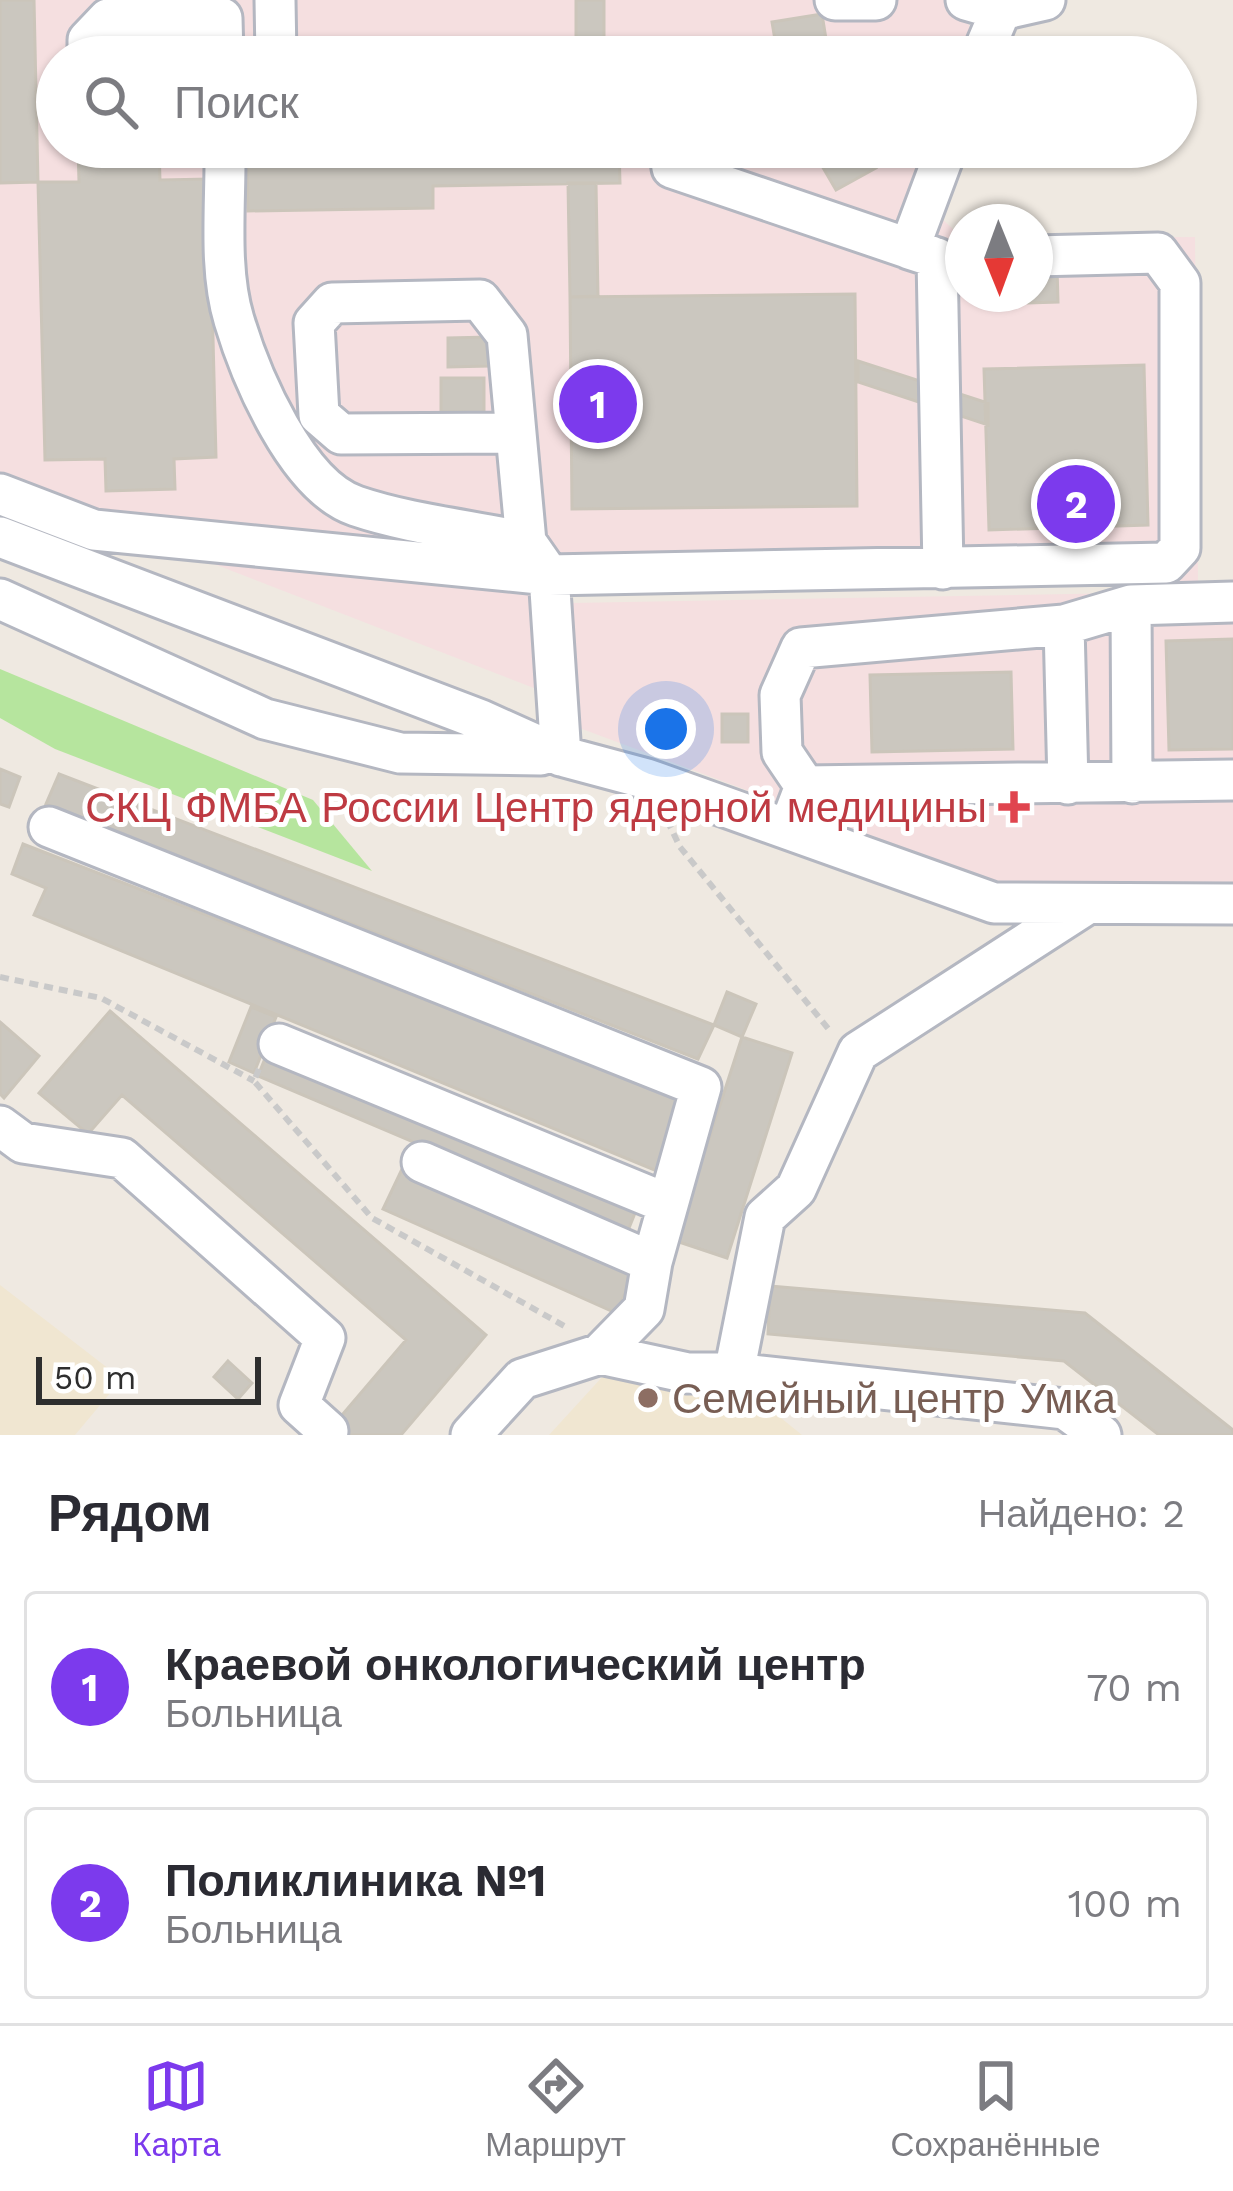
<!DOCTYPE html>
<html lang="ru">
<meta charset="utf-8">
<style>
body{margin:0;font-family:"Work Sans",sans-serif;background:#f2f2f3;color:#2b2b33}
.compass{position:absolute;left:945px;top:204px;width:108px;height:108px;border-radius:50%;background:#fff;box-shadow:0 3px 9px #0004;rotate:179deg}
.scale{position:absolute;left:36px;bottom:30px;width:225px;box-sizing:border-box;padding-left:12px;border:6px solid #2e2e2e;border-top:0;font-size:33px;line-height:42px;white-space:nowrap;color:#2e2e2e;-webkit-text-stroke:9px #fff;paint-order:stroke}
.you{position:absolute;left:666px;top:729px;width:42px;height:42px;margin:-30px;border:9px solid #fff;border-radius:50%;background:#1a73e8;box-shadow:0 0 0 18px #1a73e833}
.badge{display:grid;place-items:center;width:78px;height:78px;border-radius:50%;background:#7c3aed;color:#fff;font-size:39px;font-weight:700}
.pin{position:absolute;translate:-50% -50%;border:6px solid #fff;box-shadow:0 3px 12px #0006}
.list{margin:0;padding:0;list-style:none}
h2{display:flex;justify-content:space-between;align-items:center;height:156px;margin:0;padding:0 48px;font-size:51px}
h2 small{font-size:39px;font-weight:400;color:#7c7c81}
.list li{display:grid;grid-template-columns:78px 1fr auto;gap:36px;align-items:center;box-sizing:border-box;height:192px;margin:0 24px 24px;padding:0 24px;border:3px solid #e1e1e2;border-radius:12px}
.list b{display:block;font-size:45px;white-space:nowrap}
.list p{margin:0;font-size:39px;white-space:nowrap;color:#7c7c81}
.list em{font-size:39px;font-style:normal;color:#7c7c81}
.icon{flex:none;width:66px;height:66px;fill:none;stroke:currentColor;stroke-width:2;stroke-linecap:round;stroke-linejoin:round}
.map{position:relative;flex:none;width:1233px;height:1435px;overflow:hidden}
.search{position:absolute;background:#fff;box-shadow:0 3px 9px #0004;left:36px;right:36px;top:36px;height:132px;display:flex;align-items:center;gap:30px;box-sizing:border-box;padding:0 42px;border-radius:66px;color:#7c7c81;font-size:45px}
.sheet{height:588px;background:#fff}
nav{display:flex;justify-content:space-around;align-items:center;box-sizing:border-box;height:168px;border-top:3px solid #e1e1e2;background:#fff;font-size:33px;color:#7c7c81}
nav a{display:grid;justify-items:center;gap:6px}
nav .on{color:#7c3aed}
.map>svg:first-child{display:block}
.education{fill:#f0e6d1}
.medical{fill:#f5dfe0}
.green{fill:#b6e59e}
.building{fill:#cbc7bf;stroke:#cbc5ba;stroke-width:3}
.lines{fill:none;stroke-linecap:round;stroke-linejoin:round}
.minor-casing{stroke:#b4b7c1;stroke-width:45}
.path{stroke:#c9c9c9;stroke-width:6;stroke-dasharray:9 6;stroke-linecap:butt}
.minor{stroke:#fff;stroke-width:39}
.health-dot{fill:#e0444e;stroke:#fff;stroke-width:4.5}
.education-dot{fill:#8d6e63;stroke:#fff;stroke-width:4.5}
.labels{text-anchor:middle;stroke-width:10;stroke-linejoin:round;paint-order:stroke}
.health-label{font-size:42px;fill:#be3a42;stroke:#fff;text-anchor:end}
.education-label{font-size:42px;fill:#785e54;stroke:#fff;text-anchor:start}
</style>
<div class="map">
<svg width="1233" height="1435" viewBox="0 0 1233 1435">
<rect width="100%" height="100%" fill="#efe9e1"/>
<path class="education" d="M0,1285l122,94 -47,56h-75z
M604,1375l166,34 32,26h-253z"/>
<path class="medical" d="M0,0h956l29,57h-928v90h913l-27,73 20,18v56h72v-56l160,-1 3,344 -629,14 -30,95 -330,-128 -118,-14 -91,-33z
M1233,591v299l-219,-1 -440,-163 -2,-123z"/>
<path class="green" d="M0,669l313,131 59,71 -317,-122 -55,-31z"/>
<path class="building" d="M0,0h34l4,182 -38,1z
M576,0h28v57h-28z
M822,14l4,25 -50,7 -4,-24z
M78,147h81l1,33 49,-1 7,278 -42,2 1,30 -69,2 -1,-32 -60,1 -7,-278h41z
M421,147h198l1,36 -187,3v22l-185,3 -1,-52 174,-3z
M811,147h53l12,21 -40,22z
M568,183h28l2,113 -28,1z
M1057,266l1,36 -30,1 -1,-9h8v-27z
M855,294l2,212 -285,3 -2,-212z
M489,337v29l-41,1v-29z
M858,361l130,42v22l-130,-43z
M1144,365l4,160 -159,5 -5,-161z
M441,378h43v34h-43z
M1233,639v110l-64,1 -3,-109z
M1011,672l2,77 -141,3 -2,-77z
M722,714h26v28h-26z
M0,769l20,8 -11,30 -9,-3z
M59,774l655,251 -16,34 -652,-255z
M23,844l661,256 -27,71 -623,-256 12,-27 -34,-14z
M727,992l29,12 -14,33 -28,-12z
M251,1007l25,10 -22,56 -25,-11z
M110,1011l376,324 -85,100h-76l81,-95 -284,-245 -34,39 -49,-41z
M0,1022l39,34 -35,42 -4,-4z
M742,1037l50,16 -65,205 -51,-17z
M268,1051l369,157 -10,25 -369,-157z
M403,1167l232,104 -19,42 -233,-104z
M770,1286l315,27 148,117v5h-74l-95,-74 -296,-27z
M228,1361l24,22 -14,16 -24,-22z"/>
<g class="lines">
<defs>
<path id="minor" d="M275,0l1,57
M835,0h41
M966,0l35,10 44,-10
M88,57v-17l20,-21 114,-1 1,39
M981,57l20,-47 -4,-10
M225,147c1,55 -7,121 9,173 17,57 63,166 122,186 53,18 114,24 170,36
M669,147l3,21 259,88
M515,433l-174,1 -22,-19 -5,-92 18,-20 148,-3 27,35 19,207 23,33 12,181
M0,494l94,36 455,45 617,-12 14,-15v-265l-22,-30 -123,3
M0,537l481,183 80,36 86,23 347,124 239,1
M943,569l-6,-311 -28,-9 38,-102
M0,599l265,120 135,34 141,2
M1131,605l1,178
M1064,625l4,159
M805,786l428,-6
M49,827l652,260 -49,175 -8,47 -44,45
M789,828l16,-42 -23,-34 -2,-57 21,-47 263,-23 67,-20 102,-3
M279,1044l389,160
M0,1126l23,17 99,15 203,180 -26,67 29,26
M422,1162l230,100
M734,1373l31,-156 31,-28 62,-137 229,-148
M471,1435l51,-56 78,-25 88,19h46l331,36 36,26"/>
</defs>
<use href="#minor" class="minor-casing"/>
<path class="path" d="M667,820l13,27 151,185
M0,977l101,21 153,83
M259,1069l-5,12 118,137 196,110"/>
<use href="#minor" class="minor"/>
</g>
<path class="health-dot" d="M1008 789h12v12h12v12h-12v12h-12v-12h-12v-12h12z"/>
<circle class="education-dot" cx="648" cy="1398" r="12"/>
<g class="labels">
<g class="health-label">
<text x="987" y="822">СКЦ ФМБА России Центр ядерной медицины</text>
</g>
<g class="education-label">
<text x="672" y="1413">Семейный центр Умка</text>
</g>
</g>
</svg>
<svg class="compass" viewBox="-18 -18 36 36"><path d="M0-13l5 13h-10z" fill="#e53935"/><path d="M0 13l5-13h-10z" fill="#7c7c81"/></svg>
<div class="scale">50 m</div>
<div class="you"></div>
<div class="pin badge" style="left:598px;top:404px">1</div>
<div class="pin badge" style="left:1076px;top:504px">2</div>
<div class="search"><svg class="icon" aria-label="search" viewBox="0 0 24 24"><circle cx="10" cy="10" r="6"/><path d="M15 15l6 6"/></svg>Поиск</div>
</div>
<section class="sheet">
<h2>Рядом<small>Найдено: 2</small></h2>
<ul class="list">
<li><span class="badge">1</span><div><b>Краевой онкологический центр</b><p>Больница</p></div><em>70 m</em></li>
<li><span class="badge">2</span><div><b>Поликлиника №1</b><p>Больница</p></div><em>100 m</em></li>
</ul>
</section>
<nav>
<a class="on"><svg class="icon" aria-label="map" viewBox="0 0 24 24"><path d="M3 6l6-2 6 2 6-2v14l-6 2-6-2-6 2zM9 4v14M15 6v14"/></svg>Карта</a>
<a><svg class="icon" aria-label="directions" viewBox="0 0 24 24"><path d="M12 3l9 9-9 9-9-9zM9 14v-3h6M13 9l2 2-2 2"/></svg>Маршрут</a>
<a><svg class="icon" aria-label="saved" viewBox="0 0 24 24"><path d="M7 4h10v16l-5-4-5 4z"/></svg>Сохранённые</a>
</nav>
